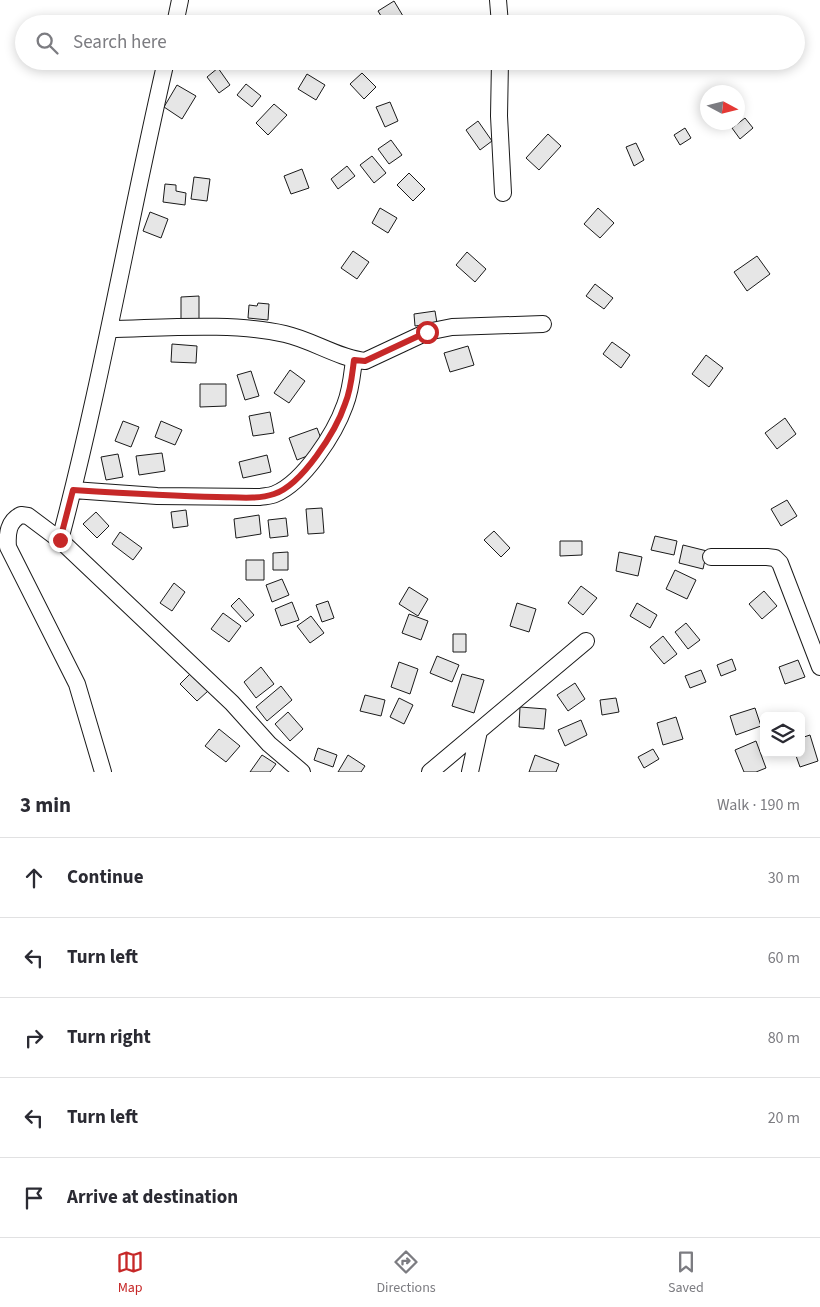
<!DOCTYPE html>
<meta charset="utf-8">
<style>
body{margin:0;font-family:"Source Sans 3",sans-serif;background:#f7f7f7;color:#2b2b33}
.controls{position:absolute;right:15px;bottom:15px;display:grid;overflow:hidden;border-radius:8px;box-shadow:0 2px 12px #0003}
.controls button{width:45px;height:45px;display:grid;place-items:center;padding:0;border:0;border-bottom:1px solid #e1e1e2;background:#fff;color:#2b2b33;font:25px sans-serif}
.compass{position:absolute;left:700px;top:85px;width:45px;height:45px;border-radius:50%;background:#fff;box-shadow:0 2px 12px #0003;rotate:97deg}
.stop{position:absolute;width:15px;height:15px;margin:-11px;border:4px solid #c62828;border-radius:50%;background:#fff}
.stop.end{background:#c62828;border-color:#fff;box-shadow:0 1px 5px #0008}
.list{margin:0;padding:0;list-style:none}
h2{display:flex;justify-content:space-between;align-items:center;height:65px;margin:0;padding:0 20px;font-size:21px}
h2 small{font-size:16px;font-weight:400;color:#7c7c81}
.list li{display:grid;grid-template-columns:32px 1fr auto;gap:15px;align-items:center;box-sizing:border-box;height:80px;padding:0 20px;border-top:1px solid #e1e1e2}
.list b{display:block;font-size:19px;white-space:nowrap}
.list em{font-size:16px;font-style:normal;color:#7c7c81}
.icon{flex:none;width:28px;height:28px;fill:none;stroke:currentColor;stroke-width:2;stroke-linecap:round;stroke-linejoin:round}
.map{position:relative;flex:none;width:820px;height:772px;overflow:hidden}
.search{position:absolute;background:#fff;box-shadow:0 2px 12px #0003;left:15px;right:15px;top:15px;height:55px;display:flex;align-items:center;gap:12px;box-sizing:border-box;padding:0 18px;border-radius:28px;color:#7c7c81;font-size:19px}
.sheet{height:465px;background:#fff}
nav{display:flex;justify-content:space-around;align-items:center;box-sizing:border-box;height:70px;border-top:1px solid #e1e1e2;background:#fff;font-size:14px;color:#7c7c81}
nav a{display:grid;justify-items:center;gap:2px}
nav .on{color:#c62828}
.map>svg:first-child{display:block}
.building{fill:#e6e6e6;stroke:#1a1a1a}
.lines{fill:none;stroke-linecap:round;stroke-linejoin:round}
.minor-casing{stroke:#1a1a1a;stroke-width:18}
.minor{stroke:#fff;stroke-width:16}
.route{stroke:#c62828;stroke-width:6}
</style>
<div class="map">
<svg width="820" height="772" viewBox="0 0 820 772">
<rect width="100%" height="100%" fill="#fff"/>
<path class="building" d="M394,1l9,15 -12,8h-5l-8,-13z
M669,61h12l-9,6z
M218,68l12,17 -11,8 -12,-16z
M362,73l14,14 -12,12 -14,-15z
M307,74l18,11 -9,15 -18,-11z
M246,84l15,12 -9,11 -15,-12z
M177,85l19,11 -14,23 -18,-12z
M390,102l8,19 -13,6 -9,-20z
M274,104l13,11 -19,20 -12,-12z
M745,118l8,10 -13,11 -8,-11z
M478,121l14,20 -12,9 -14,-20z
M685,128l6,10 -11,7 -6,-10z
M548,134l13,12 -22,24 -13,-12z
M391,140l11,15 -13,9 -11,-15z
M636,143l8,17 -10,6 -8,-19z
M372,156l14,17 -12,10 -14,-18z
M347,166l8,10 -17,13 -7,-10z
M302,169l7,19 -18,6 -7,-18z
M409,173l16,16 -12,12 -16,-16z
M194,177l16,2 -3,22 -16,-2z
M165,184l11,1v6l10,2 -1,12 -22,-3z
M380,208l17,10 -9,15 -16,-10z
M598,208l16,15 -14,15 -16,-14z
M150,212l18,7 -7,19 -18,-7z
M353,251l16,11 -12,17 -16,-11z
M467,252l19,17 -11,13 -19,-17z
M757,256l13,18 -23,17 -13,-19z
M595,284l18,14 -9,11 -18,-13z
M199,296v25h-18v-24z
M258,303l11,1 -1,16 -20,-2 1,-13 8,1z
M435,311l2,12 -22,3 -1,-12z
M612,342l18,13 -9,13 -18,-14z
M172,344l25,2 -1,17 -25,-1z
M468,346l6,19 -24,7 -6,-19z
M706,355l17,13 -14,19 -17,-13z
M290,370l15,11 -16,22 -15,-10z
M251,371l8,25 -14,4 -8,-25z
M200,384h26v22l-26,1z
M270,412l4,21 -21,3 -4,-20z
M785,418l11,16 -19,15 -12,-16z
M123,421l16,6 -8,20 -16,-6z
M161,421l21,9 -7,15 -20,-8z
M317,428l8,21 -28,11 -8,-22z
M162,453l3,18 -26,4 -3,-19z
M118,454l5,23 -17,3 -5,-23z
M267,455l4,17 -28,6 -4,-16z
M787,500l10,16 -16,10 -10,-17z
M322,508l2,25 -16,1 -2,-25z
M186,510l2,16 -15,2 -2,-16z
M96,512l13,14 -12,12 -14,-14z
M259,515l2,19 -25,4 -2,-19z
M286,518l2,18 -18,2 -2,-18z
M494,531l16,17 -9,9 -17,-17z
M120,532l22,16 -9,12 -21,-16z
M655,536l22,5 -3,14 -23,-5z
M560,541h22v14l-22,1z
M683,545l24,6 -4,18 -24,-6z
M288,552v18h-15v-17z
M619,552l23,5 -4,19 -22,-5z
M246,560h18v20h-18z
M675,570l21,10 -9,19 -21,-10z
M282,579l7,16 -17,7 -6,-17z
M174,583l11,9 -13,19 -12,-8z
M581,586l16,12 -14,17 -15,-12z
M409,587l19,12 -10,17 -19,-12z
M764,591l13,15 -15,13 -13,-15z
M239,598l15,17 -8,7 -15,-16z
M328,601l6,17 -12,4 -6,-17z
M292,602l7,18 -18,6 -6,-17z
M517,603l19,6 -7,23 -19,-6z
M637,603l20,12 -7,13 -20,-12z
M223,613l18,13 -12,16 -18,-13z
M409,614l19,7 -7,19 -19,-7z
M311,616l13,17 -14,10 -13,-17z
M686,623l14,17 -12,9 -13,-17z
M453,634h13v18h-13z
M663,636l14,18 -13,10 -14,-17z
M437,656l22,9 -7,17 -22,-9z
M732,659l4,11 -15,6 -4,-11z
M798,660l7,17 -20,7 -6,-17z
M399,662l19,7 -8,25 -19,-7z
M261,667l13,17 -18,14 -12,-16z
M701,670l5,12 -16,6 -5,-12z
M190,674l18,17 -11,10 -17,-17z
M462,674l22,6 -10,33 -22,-7z
M575,683l10,16 -17,12 -11,-16z
M281,686l11,14 -25,21 -11,-14z
M365,695l20,5 -4,16 -21,-5z
M399,698l14,7 -9,19 -14,-7z
M616,698l3,14 -17,3 -2,-15z
M520,707l26,2 -2,20 -25,-2z
M755,708l6,18 -25,9 -6,-19z
M288,712l15,17 -13,12 -15,-17z
M676,717l7,22 -20,6 -6,-22z
M581,720l6,15 -22,11 -7,-16z
M219,729l21,17 -14,16 -21,-16z
M810,735l8,26 -18,6 -5,-14h6v-15z
M756,741l10,27 -10,4h-12l-9,-22z
M318,748l19,7 -4,12 -19,-7z
M653,749l6,10 -15,9 -6,-11z
M262,755l14,9 -6,8h-20z
M348,755l17,11 -4,6h-23z
M535,755l24,9 -3,8h-27z"/>
<g class="lines">
<defs>
<path id="minor" d="M498,0l2,24
M175,24l5,-24
M500,61l-1,55 4,77
M109,329c55,-1 123,-7 176,5 27,6 53,24 80,27l62,-29 25,-5 91,-3
M73,490l84,6 103,1c5,-1 11,-1 15,-3 29,-12 60,-61 70,-89 6,-15 7,-30 9,-45
M60,540c42,-158 69,-320 106,-479
M711,557h56l8,1 5,5 40,104
M103,772l-26,-88 -69,-137c-1,-13 0,-26 13,-32l7,1 32,24 172,163 37,41 33,28
M430,772l156,-131
M470,772l9,-41"/>
</defs>
<use href="#minor" class="minor-casing"/>
<use href="#minor" class="minor"/>
</g>
<g class="lines">
<path class="route" d="M60,540l13,-50c48,3 96,6 144,7 18,0 39,3 57,-3 28,-9 62,-63 71,-90 6,-14 7,-29 9,-44l11,1 62,-29"/>
</g>
</svg>
<div class="controls">
<button><svg class="icon" aria-label="layers" viewBox="0 0 24 24"><path d="M12 4l9 5-9 5-9-5zM3 14l9 5 9-5"/></svg></button>
</div>
<svg class="compass" viewBox="-18 -18 36 36"><path d="M0-13l5 13h-10z" fill="#e53935"/><path d="M0 13l5-13h-10z" fill="#7c7c81"/></svg>
<div class="stop" style="left:427px;top:332px"></div>
<div class="stop end" style="left:60px;top:540px"></div>
<div class="search"><svg class="icon" aria-label="search" viewBox="0 0 24 24"><circle cx="10" cy="10" r="6"/><path d="M15 15l6 6"/></svg>Search here</div>
</div>
<section class="sheet">
<h2>3 min<small>Walk · 190 m</small></h2>
<ul class="list">
<li><svg class="icon" aria-label="ahead" viewBox="0 0 24 24"><path d="M12 20V5M6 11l6-6 6 6"/></svg><div><b>Continue</b></div><em>30 m</em></li>
<li><svg class="icon" aria-label="left" viewBox="0 0 24 24"><path d="M17 20v-9H6M10 6l-5 5 5 5"/></svg><div><b>Turn left</b></div><em>60 m</em></li>
<li><svg class="icon" aria-label="right" viewBox="0 0 24 24"><path d="M7 20v-9h11M14 6l5 5-5 5"/></svg><div><b>Turn right</b></div><em>80 m</em></li>
<li><svg class="icon" aria-label="left" viewBox="0 0 24 24"><path d="M17 20v-9H6M10 6l-5 5 5 5"/></svg><div><b>Turn left</b></div><em>20 m</em></li>
<li><svg class="icon" aria-label="arrive" viewBox="0 0 24 24"><path d="M6 21V4h12l-3 4 3 4H6"/></svg><div><b>Arrive at destination</b></div></li>
</ul>
</section>
<nav>
<a class="on"><svg class="icon" aria-label="map" viewBox="0 0 24 24"><path d="M3 6l6-2 6 2 6-2v14l-6 2-6-2-6 2zM9 4v14M15 6v14"/></svg>Map</a>
<a><svg class="icon" aria-label="directions" viewBox="0 0 24 24"><path d="M12 3l9 9-9 9-9-9zM9 14v-3h6M13 9l2 2-2 2"/></svg>Directions</a>
<a><svg class="icon" aria-label="saved" viewBox="0 0 24 24"><path d="M7 4h10v16l-5-4-5 4z"/></svg>Saved</a>
</nav>
